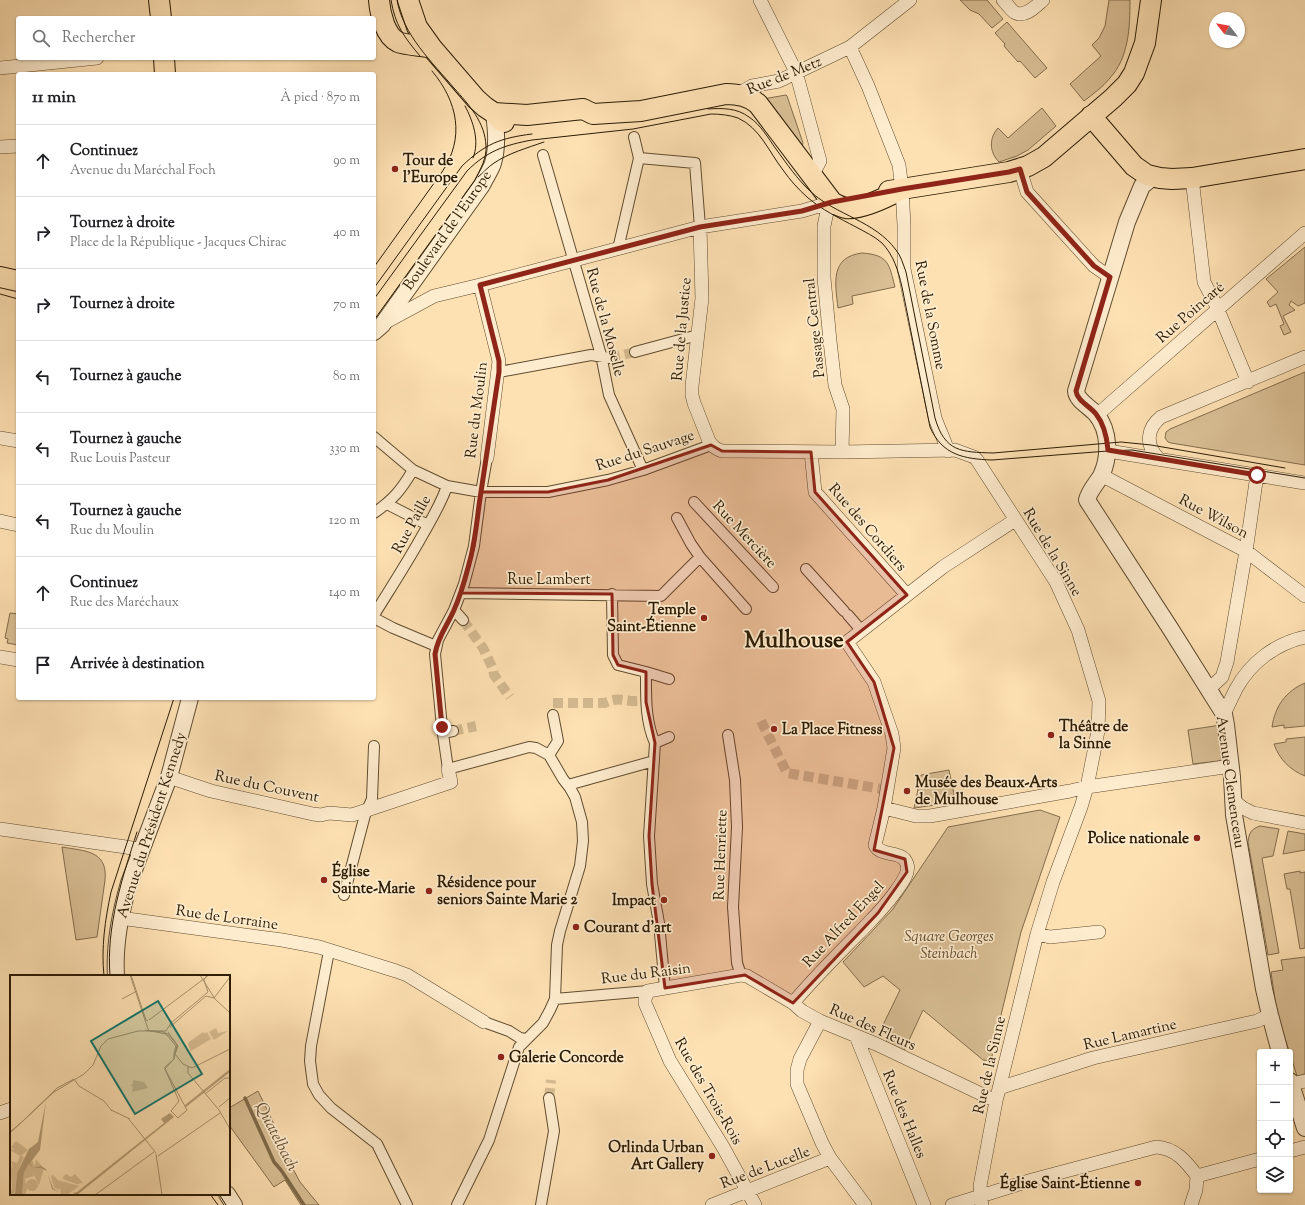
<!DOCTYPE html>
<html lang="fr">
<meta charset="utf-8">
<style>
body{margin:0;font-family:"Sorts Mill Goudy",serif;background:#f2f2f2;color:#202124}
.controls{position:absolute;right:12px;bottom:12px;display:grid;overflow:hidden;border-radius:4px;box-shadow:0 1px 3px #0004}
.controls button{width:36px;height:36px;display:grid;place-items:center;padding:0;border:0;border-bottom:1px solid #e0e0e0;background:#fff;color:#202124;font:20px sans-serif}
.compass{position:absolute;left:1209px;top:12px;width:36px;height:36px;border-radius:50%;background:#fff;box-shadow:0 1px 3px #0004;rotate:301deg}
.stop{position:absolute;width:12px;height:12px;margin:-9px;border:3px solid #8f2418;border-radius:50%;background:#fff}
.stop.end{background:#8f2418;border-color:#fff;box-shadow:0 1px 4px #0008}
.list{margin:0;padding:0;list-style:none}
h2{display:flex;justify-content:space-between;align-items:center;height:52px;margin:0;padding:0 16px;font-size:17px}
h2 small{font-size:13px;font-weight:400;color:#757577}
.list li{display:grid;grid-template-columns:26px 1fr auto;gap:12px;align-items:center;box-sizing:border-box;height:72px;padding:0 16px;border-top:1px solid #e0e0e0}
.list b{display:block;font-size:15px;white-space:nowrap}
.list p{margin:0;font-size:13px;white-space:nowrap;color:#757577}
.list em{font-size:13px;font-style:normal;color:#757577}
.icon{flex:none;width:22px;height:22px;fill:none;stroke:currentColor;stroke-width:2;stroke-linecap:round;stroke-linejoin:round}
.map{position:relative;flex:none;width:1305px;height:1205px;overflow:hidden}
.search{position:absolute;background:#fff;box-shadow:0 1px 3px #0004;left:16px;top:16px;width:360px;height:44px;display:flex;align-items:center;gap:10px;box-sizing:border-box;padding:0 14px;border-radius:4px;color:#757577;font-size:15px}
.panel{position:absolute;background:#fff;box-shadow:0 1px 3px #0004;left:16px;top:72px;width:360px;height:628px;border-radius:4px}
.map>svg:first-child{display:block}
.green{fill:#dabf95;stroke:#836d4c}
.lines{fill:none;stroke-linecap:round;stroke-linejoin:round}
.stream{stroke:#7f6a49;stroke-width:3.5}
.pedestrian-tunnel{stroke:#d4b990;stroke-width:10;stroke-dasharray:10 5;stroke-linecap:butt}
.pedestrian-casing{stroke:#604c2f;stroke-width:12}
.minor-casing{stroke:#604c2f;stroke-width:14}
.tertiary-casing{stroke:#604c2f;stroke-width:18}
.primary-casing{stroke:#2c1b03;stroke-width:22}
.pedestrian{stroke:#feecce;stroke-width:10}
.minor{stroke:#feecce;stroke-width:13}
.tertiary{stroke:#feecce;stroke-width:16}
.primary{stroke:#fee1b3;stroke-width:20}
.tram{stroke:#2c1b03;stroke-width:1}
.route{stroke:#8f2418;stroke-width:5}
.marked{fill:#8f2418;fill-opacity:0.2;stroke:#8f2418;stroke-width:3;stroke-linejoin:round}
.poi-dot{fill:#8f2418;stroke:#feecce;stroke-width:1.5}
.labels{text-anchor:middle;stroke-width:3.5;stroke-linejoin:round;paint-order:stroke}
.street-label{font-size:15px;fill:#2c1b03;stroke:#feecce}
.poi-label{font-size:15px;font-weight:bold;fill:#2c1b03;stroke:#feecce;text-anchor:start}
.park-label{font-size:15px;font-style:italic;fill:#604c2f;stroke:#feecce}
.water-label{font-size:16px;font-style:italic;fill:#644f31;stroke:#feecce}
.town-label{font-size:23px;font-weight:bold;fill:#2c1b03;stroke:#feecce}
.inset-road{fill:none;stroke:#aa926d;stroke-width:1}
.view{fill:#0f766e;fill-opacity:0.15;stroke:#0f766e;stroke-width:2}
.inset-edge{fill:none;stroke:#2c1b03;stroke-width:2}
</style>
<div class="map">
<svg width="1305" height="1205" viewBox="0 0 1305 1205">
<rect width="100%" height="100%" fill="#fee1b3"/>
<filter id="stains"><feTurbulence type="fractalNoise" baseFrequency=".005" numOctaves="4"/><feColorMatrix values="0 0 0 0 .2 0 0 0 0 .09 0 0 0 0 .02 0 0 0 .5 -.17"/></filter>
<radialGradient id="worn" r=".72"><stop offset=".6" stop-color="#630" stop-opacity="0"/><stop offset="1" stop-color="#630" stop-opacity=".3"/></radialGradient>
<path class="green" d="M960,0h27l16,19 -11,9 -13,-14 -9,-4z
M1109,0h21c0,27 -1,57 -20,78 -7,9 -17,16 -26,23l-14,-17 31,-28 -9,-11 7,-7 6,-12z
M1007,22l40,46 -12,10 -15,-17 -2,1 -14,-16 1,-2 -10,-11z
M786,95l1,1 16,47 -1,4 -39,-48z
M1042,108l14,18 -28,24 -11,6 -18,6c-10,-10 -10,-24 -1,-34l10,10z
M1305,247v56l-7,3 -7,-5 -2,4 6,5 -12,6 8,16 -7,3 -4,-9 4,-2 -8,-20 -6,3 -3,-5 11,-10 -12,-13z
M862,253c27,2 27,11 33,34l-43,9 1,8 -15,4c-3,-25 -8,-51 24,-55z
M1305,372v93l-134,-22 -3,-1 -3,-4 1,-6 4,-3z
M10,613l8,1v31l-11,-2 1,-4 -3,-1z
M1305,683v43l-21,2v-3l-12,2c3,-21 14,-36 33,-44z
M1221,725l5,35 -33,4 -5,-34z
M1305,737v39c-15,-6 -26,-17 -31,-32l12,-2v-3z
M949,770l5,24 -4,9 -36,5 7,-33z
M1040,810l20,7 -39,115 -25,104 -5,25 -8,-1 -60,-50 -19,41 -18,-9 5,-12 -9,-3 18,-37 -17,-14 -19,11 -21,-25 50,-53 55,-82z
M1260,826l19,3 -6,27 -11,2 17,95 -11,2 -20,-113c1,-9 3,-13 12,-16z
M1288,831l17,3v16l-22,4z
M62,847c22,4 46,3 43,33l-8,57 -21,3z
M1300,871v2l5,-1v76l-5,1 -10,-60h-3l-3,-15z
M1305,957v117l-8,2 -20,-63 -6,-41 12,-2 -2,-10z
M258,1091l15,31 6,21 21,39 19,23h-18l-16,-25 -11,7 -45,-62v-17z"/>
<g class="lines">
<path class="stream" d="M245,1098l29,64 7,8 23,35"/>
<path class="pedestrian-tunnel" d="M610,358l25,-6
M463,620l20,28 10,21 1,6 16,22
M553,703h52c14,-7 19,-1 33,-2
M761,721l26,52 95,16
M453,731l23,-5
M549,1098l2,-18"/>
<defs>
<path id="pedestrian" d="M543,155l58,200 8,40 34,75
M639,158l56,5 5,64
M618,249l21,-91 -5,-21
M635,352l63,-17
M499,372l92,-17 19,3
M374,437l39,33 34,16 34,6h67l60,-12 35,-10 68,-25
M694,502l79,85
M387,504l41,21
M374,513c20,-14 27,-23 39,-43
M677,518l14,26 9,13 46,52
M806,569l38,42
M461,593l200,3 39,-39
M612,594l1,61 5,10 28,7c0,24 -1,49 9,71l-6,93 3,48 7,39 6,65
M454,610l9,10
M374,615c16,-26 33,-52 48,-79 9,-16 19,-32 25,-50
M848,615l13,15
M374,618l19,10 43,18
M646,672l23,7
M443,733l10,-2
M728,735l7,45 2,47 -4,80 4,56 4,12
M655,743l14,-6
M549,755l9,-14 -5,-26
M568,785l86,-24
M344,895l21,-80 7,-16 2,-53
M329,951l-18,95 -1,15 3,23 6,11 12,13 46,36 30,61
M555,999l93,-8
M484,1022l25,9 11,7 6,1
M457,1205l32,-65 30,-93 24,-24 7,-13 5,-11 2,-54 3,-14 20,-65 3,-25 -1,-19 -7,-25 -5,-9 -7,-9 -14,-24 -13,-7 -7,-1 -81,22 -6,-42 -7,-73 3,-14 16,-30 10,-26 10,-38 7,-54 6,-34
M541,1205l13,-74 -5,-33"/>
<path id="minor" d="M760,0l36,72 24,89 -8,15
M1003,0c4,4 7,9 11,12 10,7 22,-6 29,-12
M850,47l18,39 31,79 3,24 2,36v44l31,149c4,11 9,21 13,33
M0,68l97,-10
M738,94l14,-8 27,-5 71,-34 60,-47
M0,147l18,-1
M1020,169l7,23 67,74 16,11
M1192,178l12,104 12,23 32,77
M832,202l-5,10 -3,14v52l6,63 5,44 8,24 -1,43
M700,227l2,71 -10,88v9l2,8 15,38c3,5 6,8 13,10l120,1 113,-2 19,7 3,3 79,122 22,48 21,71 -1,30 -11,56 -6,20 -28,75 -16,52 -41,167 -16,85 2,19
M480,285l19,76 -12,97
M384,323l50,-27 46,-11 220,-58 102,-16 30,-9
M1097,415l208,-182
M0,438l18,3
M1108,451l197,32
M811,452l4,40 92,103
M1158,458c-13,-13 -11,-30 3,-41l144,-60
M1101,475l145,76 59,45
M0,521l18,4
M0,657l18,3
M1209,689l13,-12 5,-15 19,-111 11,-76
M1224,714c4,-8 8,-17 12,-25 14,-26 40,-46 69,-52
M169,777l42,14 102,23 8,1 8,-2 23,2 99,-33 -3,-13
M1233,800l10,8 10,5 52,10
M884,808l10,-60 -2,-14 -18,-52 -27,-40 96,-75 72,-47
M0,829l126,18 16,3
M120,918l162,22 37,7 77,24 11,4 77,47
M1037,934l13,3 49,-5
M793,1003c21,-25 44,-48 67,-71 12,-13 26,-26 36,-41 5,-7 14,-18 11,-27 -5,-15 -26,-6 -32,-19l9,-37 32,8h14l140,-25 17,-4 144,-21
M820,1021l-20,38 -3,11v14l25,59 8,15 35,47
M856,1036l68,169
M1291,1084l14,-3
M999,1088l94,-30 164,-37 13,-6
M0,1113l11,-4
M1290,1151l15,-4
M1197,1176l63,-17
M712,1205l118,-47
M755,1205l-32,-58 -53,-86 -25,-58v-4l3,-8 93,-16 6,1 46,27 9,8 18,10 56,23 120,57
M952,1205l80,-25 124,-33c19,1 30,14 41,29
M1191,1205l5,-15 1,-14"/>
<path id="tertiary" d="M1153,177l-11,9 -15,36 -51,169c1,10 13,15 20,23 14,17 14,43 5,62 -5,8 -12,15 -14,24l83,128 54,86 2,11 6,52 2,38 30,174 6,26 10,37
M374,332l8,-7 100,-140c3,-7 9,-15 11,-22 5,-17 3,-34 1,-50
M116,976c-2,-32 4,-62 13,-93l40,-106 21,-79
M1290,1081l15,47
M227,1194l7,11"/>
<path id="primary" d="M159,0l2,18
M379,0c1,13 6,36 19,42 7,3 25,4 34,6
M408,0l9,27 15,21 44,51 9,8 9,6 7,8 3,1
M164,58l1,16
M494,113l33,2 56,-6 10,5 48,-3 85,-17c13,0 23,2 32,10l74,98c5,3 9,5 14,6 15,2 43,-12 56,-19
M1091,116l43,50 13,9 13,3 12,1 20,-1 113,-19
M889,191l120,-19 19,-6 16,-9 69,-59 14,-14 7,-11 11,-30 6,-43
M0,277l18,4"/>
</defs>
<use href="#pedestrian" class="pedestrian-casing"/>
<use href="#minor" class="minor-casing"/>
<use href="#tertiary" class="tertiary-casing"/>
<use href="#primary" class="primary-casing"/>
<use href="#pedestrian" class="pedestrian"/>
<use href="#minor" class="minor"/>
<use href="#tertiary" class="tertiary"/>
<use href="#primary" class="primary"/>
<path class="tram" d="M391,0c4,25 13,37 29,56
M465,106c8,15 15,35 8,52
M708,109c15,-1 29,-1 41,8 12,8 19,21 27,32 11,15 21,30 35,43 25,23 64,29 85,58 5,6 7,14 10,22l29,146c10,34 26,34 58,35l128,-11 30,3 134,23
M478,177c5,-4 10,-10 16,-14 15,-10 33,-15 50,-21
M374,267l68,-95c23,-34 16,-70 -10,-101
M374,288l88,-122c23,-22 38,-28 70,-32
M0,294l18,5
M374,299l93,-128c20,-20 38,-26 65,-31l101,-11 78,-15c8,0 19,1 27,4 22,10 31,34 45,52 7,10 15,19 24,27 15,13 32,21 49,30 9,5 18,9 26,16 12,13 16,27 20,44l28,140c12,28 34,32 62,33l116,-9 24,-1 173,28
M374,320l101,-140c5,-10 12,-22 11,-34 -1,-24 -17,-41 -32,-58 -22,-26 -51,-53 -57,-88
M104,976c-3,-28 1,-56 7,-84l63,-194
M110,976c-4,-50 12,-97 27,-144
M210,1194l8,11
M219,1194l7,11"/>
</g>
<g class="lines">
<path class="route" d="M442,727l-7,-73c3,-18 12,-28 19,-44 7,-15 11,-31 15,-46 7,-24 8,-48 12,-72 6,-40 12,-80 18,-120v-11l-19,-76 220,-58 102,-16 30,-9 70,-13 107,-17 11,-3 7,23 67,74 16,11 -34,114c1,10 14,15 20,23 8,10 11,24 12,36l149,25"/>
</g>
<path class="marked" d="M711,445l11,6 89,1 4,40 92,103 -60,47 27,40 20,66 -20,102 31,9 2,13 -29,41 -85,90 -48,-28 -80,13 -13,-104 -3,-48 6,-93 -9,-41v-30l-28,-7 -5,-10 -1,-61 -151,-1 13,-47 7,-54h67l60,-12z"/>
<g class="poi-dot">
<circle cx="395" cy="169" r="4"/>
<circle cx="704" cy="618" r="4"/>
<circle cx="774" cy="729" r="4"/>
<circle cx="1051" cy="735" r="4"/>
<circle cx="907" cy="791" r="4"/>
<circle cx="1197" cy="838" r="4"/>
<circle cx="324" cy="880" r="4"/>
<circle cx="429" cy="891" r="4"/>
<circle cx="664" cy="900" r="4"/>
<circle cx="576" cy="927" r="4"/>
<circle cx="501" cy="1057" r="4"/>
<circle cx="712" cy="1156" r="4"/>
<circle cx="1138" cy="1183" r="4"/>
</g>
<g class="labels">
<g class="street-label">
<text transform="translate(784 75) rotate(-22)" y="5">Rue de Metz</text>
<text transform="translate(447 230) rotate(-55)" y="5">Boulevard de l'Europe</text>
<text transform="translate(1190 312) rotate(-41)" y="5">Rue Poincaré</text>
<text transform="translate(931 315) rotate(79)" y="5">Rue de la Somme</text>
<text transform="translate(606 322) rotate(75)" y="5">Rue de la Moselle</text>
<text transform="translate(814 328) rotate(-96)" y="5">Passage Central</text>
<text transform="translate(681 329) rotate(-85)" y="5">Rue de la Justice</text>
<text transform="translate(476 410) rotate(-83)" y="5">Rue du Moulin</text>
<text transform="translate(645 450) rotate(-18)" y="5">Rue du Sauvage</text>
<text transform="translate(1214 516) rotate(28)" y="5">Rue Wilson</text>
<text transform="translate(411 524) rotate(-61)" y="5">Rue Paille</text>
<text transform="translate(868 527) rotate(49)" y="5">Rue des Cordiers</text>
<text transform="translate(745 534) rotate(47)" y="5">Rue Mercière</text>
<text transform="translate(1053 552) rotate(59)" y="5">Rue de la Sinne</text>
<text x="549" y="584">Rue Lambert</text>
<text transform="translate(1231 782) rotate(82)" y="5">Avenue Clemenceau</text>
<text transform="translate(267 786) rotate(12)" y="5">Rue du Couvent</text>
<text transform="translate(151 825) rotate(-72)" y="5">Avenue du Président Kennedy</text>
<text transform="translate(720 855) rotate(-88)" y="5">Rue Henriette</text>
<text transform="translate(227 917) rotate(8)" y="5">Rue de Lorraine</text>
<text transform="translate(843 924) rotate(-47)" y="5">Rue Alfred Engel</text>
<text transform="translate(646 973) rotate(-7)" y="5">Rue du Raisin</text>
<text transform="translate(873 1027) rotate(24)" y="5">Rue des Fleurs</text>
<text transform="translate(1130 1034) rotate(-13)" y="5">Rue Lamartine</text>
<text transform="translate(989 1065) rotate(-77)" y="5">Rue de la Sinne</text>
<text transform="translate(709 1091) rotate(60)" y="5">Rue des Trois-Rois</text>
<text transform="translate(905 1114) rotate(68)" y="5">Rue des Halles</text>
<text transform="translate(765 1167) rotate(-21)" y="5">Rue de Lucelle</text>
</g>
<g class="poi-label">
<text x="403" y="165">Tour de<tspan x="403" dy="17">l'Europe</tspan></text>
<text x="696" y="614" text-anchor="end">Temple<tspan x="696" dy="17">Saint-Étienne</tspan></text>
<text x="1059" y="731">Théâtre de<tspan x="1059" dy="17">la Sinne</tspan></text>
<text x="782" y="734">La Place Fitness</text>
<text x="915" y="787">Musée des Beaux-Arts<tspan x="915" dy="17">de Mulhouse</tspan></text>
<text x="1189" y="843" text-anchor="end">Police nationale</text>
<text x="332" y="876">Église<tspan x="332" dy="17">Sainte-Marie</tspan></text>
<text x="437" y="887">Résidence pour<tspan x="437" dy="17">seniors Sainte Marie 2</tspan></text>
<text x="656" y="905" text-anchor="end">Impact</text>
<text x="584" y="932">Courant d'art</text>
<text x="509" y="1062">Galerie Concorde</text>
<text x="704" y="1152" text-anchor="end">Orlinda Urban<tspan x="704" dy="17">Art Gallery</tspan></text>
<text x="1130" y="1188" text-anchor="end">Église Saint-Étienne</text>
</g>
<g class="park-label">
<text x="949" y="941">Square Georges<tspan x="949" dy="17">Steinbach</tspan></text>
</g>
<g class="water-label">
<text transform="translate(278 1136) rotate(63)" y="6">Quatelbach</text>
</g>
<g class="town-label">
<text x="794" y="647">Mulhouse</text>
</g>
</g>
<g transform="translate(10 975)">
<rect width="220" height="220" fill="#fee1b3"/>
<path d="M206,53l2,5 10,-2 -14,9 -5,-8zM193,57l2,2 2,-2 4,7 -20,12 -3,-6 1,-3zM123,105l11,2 4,6 -16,4 1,-5 -3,-2 3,-1zM6,166l12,9 -7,6 3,1 -7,16 -2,22h-5l2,-8 -2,-24 3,6 -2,-8 6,2 3,-7 -10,-6v-2l5,3 -4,-4zM26,184l8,10 -5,16 -7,-14 2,5 -9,3 2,10 -2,6h-3l2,-22 8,-13 3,6zM56,199l5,3 4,-3 8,9 -6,1 -12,-4 -3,-2zM43,200l5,5 21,6 -11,8 -7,1 -1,-7 -1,2 -5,-3 -3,-11zM16 210a6 6 0 1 1 12 0a6 6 0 1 1-12 0Z" fill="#dabf95"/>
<path d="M220,94v3l-44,35 -1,-2zM36,126l-6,49 -10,13 3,5 8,-2 5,3 7,19 6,4 -7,-3 -5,-18 -6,-3h-8l-4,-4 -5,9 -2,22h-7l2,-22 12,-24 9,-7zM160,138l4,4 -97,78 -4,-2 4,-1 87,-69 -3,-4z" fill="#b79e77"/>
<path class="inset-road" d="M120,0l18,54 2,2h1l15,3 10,12 -2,7v6l-9,8v2l14,32 -8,10 7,7 9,-8 -22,-41 9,-10 3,-14 -9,-11 -3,-1 -1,-1 -10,-1h-4l-5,-1M121,0l15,45 2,1M190,0l15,24 15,14M204,23l16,-21M112,24l13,-7M139,45l60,-45M160,52l36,-31 8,2M158,57l10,14 -3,8M165,79l8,10 9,4 38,-19M178,91v7l31,37 11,19M64,104l5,7 25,15 8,10M195,119l20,-16h5M209,132l11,-9M101,135l19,9M118,143l28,35M12,147l35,-34 17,-9M0,157l13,-11M0,158l44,-41 30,-18 9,-9 8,-19 7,-7 30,-8h28l5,-8 37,-31 -4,-12 3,-5M146,179l6,41M148,181l62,-43M85,220l59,-43"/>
<path class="view" d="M148,26l44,73 -67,40 -44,-73z"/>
<rect width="220" height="220" class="inset-edge"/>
</g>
<rect width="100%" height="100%" filter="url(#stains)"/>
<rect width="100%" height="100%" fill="url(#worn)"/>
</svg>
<div class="controls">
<button>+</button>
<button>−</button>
<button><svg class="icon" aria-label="locate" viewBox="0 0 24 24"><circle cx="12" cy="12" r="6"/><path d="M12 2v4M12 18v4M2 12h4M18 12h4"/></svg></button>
<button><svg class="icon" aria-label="layers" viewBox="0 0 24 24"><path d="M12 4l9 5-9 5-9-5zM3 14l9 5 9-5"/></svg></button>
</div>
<svg class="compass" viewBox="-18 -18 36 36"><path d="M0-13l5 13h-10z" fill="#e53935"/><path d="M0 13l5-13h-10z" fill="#757577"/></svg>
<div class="stop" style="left:1257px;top:475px"></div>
<div class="stop end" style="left:442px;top:727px"></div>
<div class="search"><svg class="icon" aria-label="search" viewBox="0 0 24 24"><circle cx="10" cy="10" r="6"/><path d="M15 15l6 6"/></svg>Rechercher</div>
<section class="panel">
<h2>11 min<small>À pied · 870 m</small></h2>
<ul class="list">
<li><svg class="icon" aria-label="ahead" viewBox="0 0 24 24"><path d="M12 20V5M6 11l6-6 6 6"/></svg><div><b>Continuez</b><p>Avenue du Maréchal Foch</p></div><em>90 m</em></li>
<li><svg class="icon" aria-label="right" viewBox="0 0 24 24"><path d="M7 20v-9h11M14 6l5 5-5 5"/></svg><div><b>Tournez à droite</b><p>Place de la République - Jacques Chirac</p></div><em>40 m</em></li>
<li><svg class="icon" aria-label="right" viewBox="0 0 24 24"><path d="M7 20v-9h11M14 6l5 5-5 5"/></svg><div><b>Tournez à droite</b></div><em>70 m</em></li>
<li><svg class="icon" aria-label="left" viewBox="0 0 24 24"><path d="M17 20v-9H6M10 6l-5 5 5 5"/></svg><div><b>Tournez à gauche</b></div><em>80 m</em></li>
<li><svg class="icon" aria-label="left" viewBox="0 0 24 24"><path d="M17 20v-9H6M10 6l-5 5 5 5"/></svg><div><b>Tournez à gauche</b><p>Rue Louis Pasteur</p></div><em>330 m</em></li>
<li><svg class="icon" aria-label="left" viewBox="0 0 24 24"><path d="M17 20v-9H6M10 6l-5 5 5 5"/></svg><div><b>Tournez à gauche</b><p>Rue du Moulin</p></div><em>120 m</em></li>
<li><svg class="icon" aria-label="ahead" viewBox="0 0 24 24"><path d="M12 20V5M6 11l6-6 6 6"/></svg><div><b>Continuez</b><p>Rue des Maréchaux</p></div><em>140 m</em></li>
<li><svg class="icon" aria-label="arrive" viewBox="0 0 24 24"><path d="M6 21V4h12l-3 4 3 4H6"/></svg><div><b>Arrivée à destination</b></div></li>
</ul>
</section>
</div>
